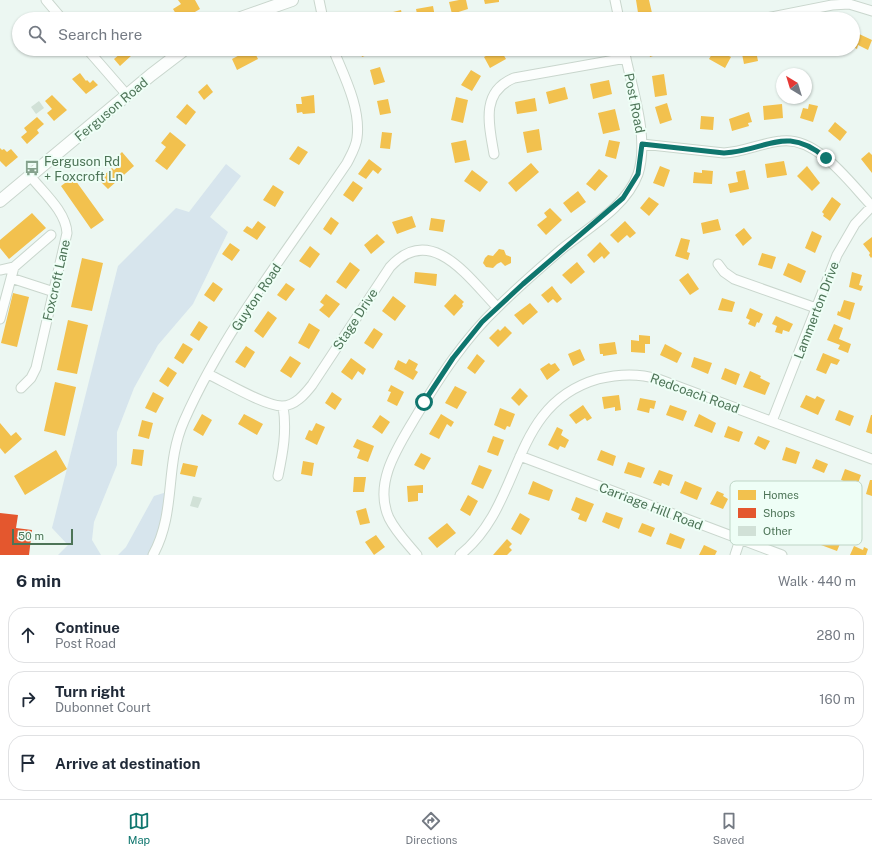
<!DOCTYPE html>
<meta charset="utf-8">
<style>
body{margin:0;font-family:"Public Sans",sans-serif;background:#f2f2f3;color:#1f2937}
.compass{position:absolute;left:776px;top:68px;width:36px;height:36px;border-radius:50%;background:#fff;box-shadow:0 1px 3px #0004;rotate:322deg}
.scale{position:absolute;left:12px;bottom:10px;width:61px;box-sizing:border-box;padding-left:4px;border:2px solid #4d7457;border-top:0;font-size:11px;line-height:14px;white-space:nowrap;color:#4d7457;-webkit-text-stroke:3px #eefef6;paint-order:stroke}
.stop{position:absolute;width:12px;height:12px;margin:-9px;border:3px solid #0f766e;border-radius:50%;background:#fff}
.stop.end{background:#0f766e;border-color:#fff;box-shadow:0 1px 4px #0008}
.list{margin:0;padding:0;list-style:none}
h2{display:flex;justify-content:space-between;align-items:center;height:52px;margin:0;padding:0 16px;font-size:17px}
h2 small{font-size:13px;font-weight:400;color:#747a83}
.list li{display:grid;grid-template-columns:26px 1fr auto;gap:12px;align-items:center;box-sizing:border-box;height:56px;margin:0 8px 8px;padding:0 8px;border:1px solid #e0e1e3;border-radius:16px}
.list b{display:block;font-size:15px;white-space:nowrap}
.list p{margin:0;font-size:13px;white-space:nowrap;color:#747a83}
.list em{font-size:13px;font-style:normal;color:#747a83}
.icon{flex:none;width:22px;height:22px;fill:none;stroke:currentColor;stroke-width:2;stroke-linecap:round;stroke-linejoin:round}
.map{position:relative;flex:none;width:872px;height:555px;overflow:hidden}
.search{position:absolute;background:#fff;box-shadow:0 1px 3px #0004;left:12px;right:12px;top:12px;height:44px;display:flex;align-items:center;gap:10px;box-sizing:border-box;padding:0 14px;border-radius:22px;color:#747a83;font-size:15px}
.sheet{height:244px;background:#fff}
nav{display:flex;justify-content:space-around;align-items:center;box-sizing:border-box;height:56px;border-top:1px solid #e0e1e3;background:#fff;font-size:11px;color:#747a83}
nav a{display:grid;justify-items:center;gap:2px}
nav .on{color:#0f766e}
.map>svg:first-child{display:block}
.green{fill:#d7e5ed}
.homes{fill:#f2c14e}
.shops{fill:#e4572e}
.building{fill:#d1e1d7}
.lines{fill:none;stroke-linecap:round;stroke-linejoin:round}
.minor-casing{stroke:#c9d6cd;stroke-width:11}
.tertiary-casing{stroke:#c9d6cd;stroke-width:14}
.minor{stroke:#fcfefd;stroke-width:9}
.tertiary{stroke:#fcfefd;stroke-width:12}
.route{stroke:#0f766e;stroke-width:5}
.labels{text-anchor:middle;stroke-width:4;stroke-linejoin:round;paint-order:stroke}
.street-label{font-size:13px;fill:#4d7457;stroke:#eefef6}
.poi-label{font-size:13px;fill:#4d7457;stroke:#eefef6;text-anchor:start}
.key{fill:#eefef6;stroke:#bed5c6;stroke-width:1}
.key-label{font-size:11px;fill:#4d7457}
</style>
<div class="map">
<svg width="872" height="555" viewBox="0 0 872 555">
<rect width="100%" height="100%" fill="#ecf7f2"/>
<path class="green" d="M226,164l15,12 -31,41 18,15 -35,72 -35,41 -24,43 -17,44v33l-23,57 -2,18 9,15h-43l10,-10 -16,-17 66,-262 58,-58 13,4z
M170,491l-17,64h-35l8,-8 28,-51z"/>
<path class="homes" d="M178,0h17l5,9 -17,10h-4l-6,-10 8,-5z
M459,0h7l2,9 -16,5 -3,-12z
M484,0h15v2l-14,2z
M636,0h13l3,13 6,-1 1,7h-20z
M433,6l2,11 -17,2 -2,-10z
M401,10l2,9h-16l-2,-5z
M857,33l15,7 -4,10 -10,-5 -1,4 -4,-2v-7z
M126,49l6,6 -12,11 -6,-7z
M251,49h2l5,10 -21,11 -5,-11z
M272,49h14l-11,6z
M359,49h12l1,4 -10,4z
M498,49h2l6,10 -16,9 -6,-11z
M522,49h17l1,2 -17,3z
M648,49h13l1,4 -12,4z
M715,49l16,8 -6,11 -16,-9z
M756,51l2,10 -14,3 -2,-10z
M380,67l5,15 -11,3 -4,-15z
M471,70l10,6 -9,15 -11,-6z
M80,73l6,8 1,-1 3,3 3,-3 5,5 -12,9 -14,-15z
M664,74l3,21 -12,2 -3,-21z
M609,80l3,14 -19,5 -3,-15z
M207,84l6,8 -9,8 -6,-8z
M565,87l3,12 -19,5 -3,-12z
M52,95l15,15 -13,11 -7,-8 5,-4 -7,-8z
M314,95l1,18 -12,1 -1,-2 -5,1 -1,-9h6l-1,-7z
M456,97l12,3 -5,23 -12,-3z
M535,98l2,13 -20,3 -2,-12z
M388,99l3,14 -11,2 -3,-14z
M667,103l5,17 -12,4 -5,-17z
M187,104l9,8 -10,13 -10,-8z
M782,104l1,14 -19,2 -1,-14z
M809,104l9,2 -5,16 -13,-4 3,-10 5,1z
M615,109l5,21 -17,4 -5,-21z
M749,112l3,10 -4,1 1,3 -17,5 -3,-12z
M701,116l13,1 -1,13 -13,-1z
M37,117l7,7 -7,6 2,3 -12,11 -6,-7 6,-5 -3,-4z
M835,122l12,10 -7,9 -12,-10z
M539,129l3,21 -15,3 -4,-21z
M170,132l16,13 -19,25 -12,-9 11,-14 -5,-4z
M382,132l10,1 -2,16 -10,-1z
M466,140l4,20 -15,3 -4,-20z
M609,140l11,2 -4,17 -11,-3z
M298,146l10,6 -9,13 -10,-6z
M0,148l2,2 2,-1 3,3 4,-3 7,8 -12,10 -6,-6z
M122,152l12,14 -26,23 -9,-9 13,-12 2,2 6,-5 -5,-6z
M869,152l3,3v18l-11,-14z
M369,159l13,10 -4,5 -5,-4 -7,9 -8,-5z
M784,161l3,14 -20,3 -2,-14z
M531,163l8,9 -23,20 -8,-9z
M660,166l10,4 -6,17 -11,-4z
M807,166l13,17 -8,8 -15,-15z
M599,169l9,7 -13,15 -9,-7z
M472,170l16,12 -8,10 -16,-11z
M702,170l11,1 -1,13 -19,-1 1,-11 8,1z
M745,170l4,19 -19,4 -2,-9 10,-2 -2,-10z
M73,177l31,43 -13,9 -30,-43z
M353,181l10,7 -10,14 -10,-7z
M273,185l11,7 -9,15 -12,-7z
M578,191l8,11 -15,11 -8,-10z
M649,197l10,7 -10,12 -9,-8z
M832,197l9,7 -11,17 -7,-5 1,-2 -2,-2z
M550,208l12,12 -16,15 -9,-10 10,-8 -3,-4z
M32,213l14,15 -37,31 -9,-11v-8z
M412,216l4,11 -19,7 -5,-12z
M331,217l8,6 -8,12 -8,-6z
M431,218l14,2 -2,12 -14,-2z
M718,219l3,11 -18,4 -2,-11z
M258,221l8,6 -9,13 -14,-9 4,-5 5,3z
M625,221l11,12 -6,5 -3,-3 -9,8 -8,-8z
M744,228l8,10 -9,8 -8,-11z
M812,231l10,5 -7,17 -10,-5z
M377,234l8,8 -14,12 -7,-9z
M872,237v20l-1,1 -2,-3 1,-2 -7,-9z
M681,238l9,2 -3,12 3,1 -2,7 -13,-4z
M600,242l10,11 -6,6 -2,-3 -8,7 -7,-8z
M230,243l10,7 -8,11 -10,-7z
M310,246l10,8 -10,14 -11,-7z
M499,249l5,1 2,5 5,2v6l-6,3 -4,-4 -4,2 -4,4 -7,-1 -3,-4 2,-5 3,-3 5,1z
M762,253l14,4 -4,12 -14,-4z
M82,258l21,5 -11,48 -21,-4z
M350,262l10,8 -14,19 -10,-7z
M577,262l8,10 -14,12 -9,-9z
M788,263l18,8 -5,12 -18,-8z
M415,272l22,2 -1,12 -22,-3z
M852,272l10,3 -3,10 4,1 -2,5 -12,-4z
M688,273l11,16 -9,6 -11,-15z
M213,282l10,7 -9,13 -10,-7z
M286,283l9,6 -9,12 -9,-6z
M552,286l10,13 -5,4 -4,-4 -5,4 -7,-8z
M13,293l16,4 -12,50 -16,-4z
M326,294l14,10 -11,14 -10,-8 5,-5 -4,-3z
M455,294l9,8 -2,2 1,2 -9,10 -10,-10z
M393,296l13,10 -11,15 -13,-10z
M722,298l13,4 -3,10 -14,-2z
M844,300l11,3 -5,17 -13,-5 1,-4 2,1z
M530,303l8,9 -15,13 -9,-10z
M750,308l13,6 -4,9 -2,-1 -2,5 -7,-3 2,-4 -4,-2z
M268,311l9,7 -14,20 -9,-7z
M776,316l17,8 -4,8 -6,-2 -1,4 -7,-2 2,-6 -5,-2z
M68,320l20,5 -11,49 -20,-4z
M199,321l9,6 -9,14 -9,-6z
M309,323l11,7 -11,19 -11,-6z
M834,324l9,4 -4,11 12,5 -3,9 -10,-4 2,-4 -13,-5z
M505,326l7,7 -14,14 -9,-9 9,-9 2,2z
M374,328l9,6 -10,15 -9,-6z
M639,335l11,1v8h-5v9l-14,-1v-12l8,1z
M615,342l2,12 -14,2v-2h-3l-1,-10z
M183,343l10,6 -10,15 -9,-6z
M665,344l17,9 -5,10 -17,-8z
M246,346l9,6 -10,16 -10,-6z
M580,349l5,11 -12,6 -5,-12z
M823,353l17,7 -3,5 -6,-2 -5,11 -10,-4z
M477,354l8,7 -10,13 -8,-6z
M290,356l11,7 -10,15 -11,-7z
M694,357l18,6 -4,11 -17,-7z
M351,358l15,11 -3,6 -5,-4 -6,9 -11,-8z
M409,359l9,5 -3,6 3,2 -5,8 -19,-11 4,-9 8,4z
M549,363l2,2 4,-2 5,7 -13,10 -7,-11z
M168,367l9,6 -9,14 -9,-6z
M725,368l15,6 -4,11 -15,-6z
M750,371l11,5 -1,2 10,5 -5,12 -22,-8z
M55,382l21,5 -11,49 -21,-5z
M391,385l13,7 -7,14 -10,-5 4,-9 -3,-1z
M455,386l12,6 -10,17 -12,-6z
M520,388l8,8 -9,10 -8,-8z
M153,392l11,6 -8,15 -11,-5z
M332,392l10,7 -7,11 -10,-7z
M619,395l2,15 -6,1v-4l-11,2 -2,-12z
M806,395l9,4 2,-3 8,4 -7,15 -18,-8z
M640,398l16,3 -2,8 -4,-1 -1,5 -12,-3z
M583,405l9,13 -5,3 -2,-3 -9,6 -7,-9z
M670,405l17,6 -4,10 -17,-6z
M500,408l15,6 -5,13 -3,-1 -2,4 -11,-5z
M839,410l15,6 -4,10 -15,-6z
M202,414l10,6 -9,16 -10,-6z
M244,414l19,10 -6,11 -19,-11z
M441,414l13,8 -3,5 -4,-3 -8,15 -10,-5z
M699,414l17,9 -4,10 -18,-7z
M380,415l10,7 -8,12 -10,-7z
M871,415h1v19l-6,-2z
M142,420l11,3 -4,16 -11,-3z
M0,423l11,13 5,-4 6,7 -17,15 -5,-6z
M316,423l9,4 -8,18 -12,-6 4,-9 3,1z
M728,426l15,6 -4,10 -15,-5z
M557,427l6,3 -2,5 8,5 -4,8 -5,-2 -2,4 -10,-5z
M493,436l11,4 -6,16 -11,-4z
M758,436l12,5 -5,9 -11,-6z
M357,439l17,7 -6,16 -11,-4 3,-8 -7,-3z
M786,447l14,5 -4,12 -14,-4z
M133,449l11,1 -2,16 -11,-2z
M56,450l11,19 -42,26 -11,-19z
M601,450l15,6 -3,10 -16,-6z
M421,453l10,5 -7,12 -10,-5z
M816,459l12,5 -4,9 -12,-5z
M303,461l11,2 -2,13 -11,-2z
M628,462l17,6 -4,10 -17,-5z
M183,463l15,3 -3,11 -15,-3z
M479,465l13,5 -9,19 -12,-5z
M845,469l16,6 -4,11 -16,-6z
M659,470l14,5 -4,11 -7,-3 -1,3 -8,-3z
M354,477h12l-2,15h-11z
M870,480h2v16l-6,-2z
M533,481l20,9 -4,11 -21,-7z
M685,481l17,7 -5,12 -17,-7z
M423,485v8h-5v8l-10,1 -1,-16z
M717,491l7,3 -1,2 5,3 -5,10 -13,-5z
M468,495l10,6 -8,15 -10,-6z
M576,497l18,7 -8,18 -8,-3 2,-5 -9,-4z
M366,508l4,15 -10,2 -4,-14z
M606,512l17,6 -4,11 -17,-7z
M520,513l10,6 -9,16 -10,-6z
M447,523l9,10 -19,15 -9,-10z
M642,523l13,5 -4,9 -13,-5z
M834,529l10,5 -7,17 -16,-6 4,-11 6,2z
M670,533l15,6 -4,10 -15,-5z
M376,535l9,12 -11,8 -9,-13z
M507,539l5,5 -3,3 3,3 -5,5h-14z
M704,545l13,6 -2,4h-16z
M854,546l9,4 1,-3 4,2 -2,6h-16z"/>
<path class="shops" d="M0,513l18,2 -2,13 16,2 -3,25h-29z"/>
<path class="building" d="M39,101l5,7 -8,6 -5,-7z
M193,496l9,2 -4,10 -8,-2z"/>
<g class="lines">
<defs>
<path id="minor" d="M46,0l16,19
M319,0l4,19
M615,0l4,19
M761,19l71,-14 17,-1 23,7
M87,49l40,46
M642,144l82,9c20,-1 37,-10 57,-12 36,-5 68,41 91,65
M494,154c-5,-29 -14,-62 20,-76l112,-20
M718,264l6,8 10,7 82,29
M0,270l14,-3
M11,278l43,14
M0,319l14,-52 37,-32
M208,374c17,8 57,32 74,32 13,0 23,-12 30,-21l78,-118c41,-45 79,11 107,40
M21,388l10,-10 5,-10 31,-135c-1,-21 -23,-40 -36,-56
M772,421l65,-166 18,-31 17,-18
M520,456l262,99
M278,476c5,-24 9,-45 5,-70
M153,555c24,-44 11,-89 31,-134 40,-91 107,-175 163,-258 4,-8 9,-16 10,-25 4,-30 -13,-62 -24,-89
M417,555c-10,-12 -21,-23 -28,-37 -16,-35 9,-71 26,-100 24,-40 49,-79 83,-111 20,-20 42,-39 64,-58 26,-21 64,-42 76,-75 12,-37 -7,-88 -14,-125
M460,555c65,-52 48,-150 138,-176 20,-5 40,-6 60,0l214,80
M735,555l5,-15"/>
<path id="tertiary" d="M238,19l54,-19
M0,201l151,-126 34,-26"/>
</defs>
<use href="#minor" class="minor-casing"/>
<use href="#tertiary" class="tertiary-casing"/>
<use href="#minor" class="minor"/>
<use href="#tertiary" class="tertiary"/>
</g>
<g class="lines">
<path class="route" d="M424,402l29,-44 29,-36 41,-38 100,-86 15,-24 4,-30 82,9c43,-2 61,-29 102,5"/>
</g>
<defs>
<symbol id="bus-bare" viewBox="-9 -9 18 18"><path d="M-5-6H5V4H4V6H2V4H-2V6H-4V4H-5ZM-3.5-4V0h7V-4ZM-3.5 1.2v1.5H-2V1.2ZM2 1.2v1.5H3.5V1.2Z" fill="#85a28d" stroke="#eefef6" stroke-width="2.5" paint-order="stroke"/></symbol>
</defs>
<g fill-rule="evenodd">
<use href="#bus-bare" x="21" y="157" width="22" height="22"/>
</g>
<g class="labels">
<g class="street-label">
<text transform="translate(635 103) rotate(79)" y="5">Post Road</text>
<text transform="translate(111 109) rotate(-40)" y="5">Ferguson Road</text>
<text transform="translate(56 280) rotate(-77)" y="5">Foxcroft Lane</text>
<text transform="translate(256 297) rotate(-56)" y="5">Guyton Road</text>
<text transform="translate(816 310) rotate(-69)" y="5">Lammerton Drive</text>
<text transform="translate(355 319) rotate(-57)" y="5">Stage Drive</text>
<text transform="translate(695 393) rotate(20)" y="5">Redcoach Road</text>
<text transform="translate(651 506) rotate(21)" y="5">Carriage Hill Road</text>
</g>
<g class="poi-label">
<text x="44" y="166">Ferguson Rd<tspan x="44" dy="15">+ Foxcroft Ln</tspan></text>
</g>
</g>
<rect x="730" y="481" width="132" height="64" rx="6" class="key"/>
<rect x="738" y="490" width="18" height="10" fill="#f2c14e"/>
<rect x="738" y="508" width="18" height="10" fill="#e4572e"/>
<rect x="738" y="526" width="18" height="10" fill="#d1e1d7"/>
<g class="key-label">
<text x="763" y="499">Homes</text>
<text x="763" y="517">Shops</text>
<text x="763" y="535">Other</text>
</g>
</svg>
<svg class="compass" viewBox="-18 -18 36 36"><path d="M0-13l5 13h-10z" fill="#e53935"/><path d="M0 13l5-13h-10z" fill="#747a83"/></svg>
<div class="scale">50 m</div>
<div class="stop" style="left:424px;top:402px"></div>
<div class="stop end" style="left:826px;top:158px"></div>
<div class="search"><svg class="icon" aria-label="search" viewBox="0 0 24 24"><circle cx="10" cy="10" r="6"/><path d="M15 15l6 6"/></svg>Search here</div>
</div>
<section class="sheet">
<h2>6 min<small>Walk · 440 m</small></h2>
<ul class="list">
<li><svg class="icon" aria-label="ahead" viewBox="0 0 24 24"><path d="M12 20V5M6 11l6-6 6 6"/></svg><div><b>Continue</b><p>Post Road</p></div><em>280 m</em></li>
<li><svg class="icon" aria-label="right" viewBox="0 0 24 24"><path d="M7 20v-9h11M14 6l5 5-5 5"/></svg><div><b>Turn right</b><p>Dubonnet Court</p></div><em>160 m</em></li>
<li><svg class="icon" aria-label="arrive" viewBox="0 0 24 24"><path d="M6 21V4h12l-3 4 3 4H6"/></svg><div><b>Arrive at destination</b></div></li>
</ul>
</section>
<nav>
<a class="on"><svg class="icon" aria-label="map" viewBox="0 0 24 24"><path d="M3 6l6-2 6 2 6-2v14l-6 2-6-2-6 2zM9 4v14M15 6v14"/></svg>Map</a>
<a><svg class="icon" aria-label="directions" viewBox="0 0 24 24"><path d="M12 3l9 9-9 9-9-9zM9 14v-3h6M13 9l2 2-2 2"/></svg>Directions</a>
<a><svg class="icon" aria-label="saved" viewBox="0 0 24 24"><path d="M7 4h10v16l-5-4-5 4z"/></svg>Saved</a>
</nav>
